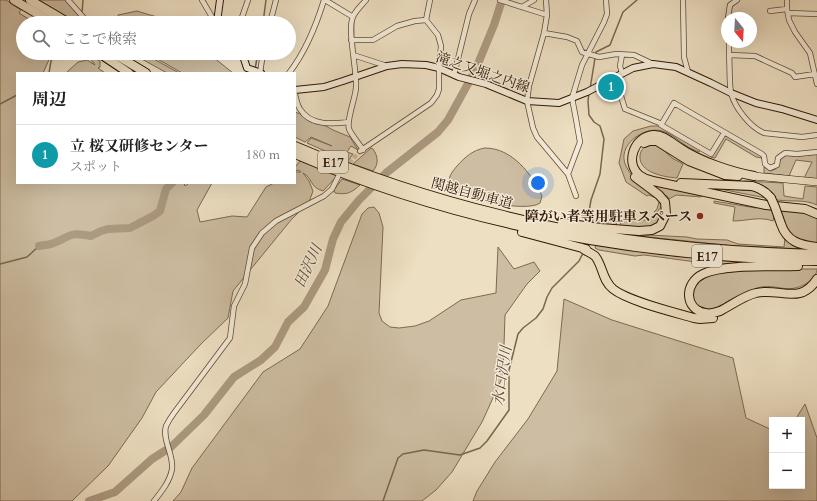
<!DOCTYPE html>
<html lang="ja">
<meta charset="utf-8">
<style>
body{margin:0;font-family:Cardo,"Noto Serif JP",serif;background:#f2f2f2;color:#222}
.controls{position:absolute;right:12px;bottom:12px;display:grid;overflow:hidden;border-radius:0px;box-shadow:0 4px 16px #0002}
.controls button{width:36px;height:36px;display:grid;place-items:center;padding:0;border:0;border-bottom:1px solid #e0e0e0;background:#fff;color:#222;font:20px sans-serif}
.compass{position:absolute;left:721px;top:12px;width:36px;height:36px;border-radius:50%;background:#fff;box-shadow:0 4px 16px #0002;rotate:162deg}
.you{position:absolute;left:538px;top:183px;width:14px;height:14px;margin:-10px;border:3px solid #fff;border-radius:50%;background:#1a73e8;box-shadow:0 0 0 6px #1a73e833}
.badge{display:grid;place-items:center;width:26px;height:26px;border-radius:50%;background:#8f2418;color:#fff;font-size:13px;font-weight:700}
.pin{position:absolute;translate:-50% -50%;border:2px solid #fff;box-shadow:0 1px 4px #0006}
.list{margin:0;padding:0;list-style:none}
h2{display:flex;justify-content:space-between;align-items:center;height:52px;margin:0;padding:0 16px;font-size:17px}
h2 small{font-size:13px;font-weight:400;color:#767676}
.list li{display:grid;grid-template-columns:26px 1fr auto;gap:12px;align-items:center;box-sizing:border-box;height:60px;padding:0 16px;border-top:1px solid #e0e0e0}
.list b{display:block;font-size:15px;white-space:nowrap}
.list p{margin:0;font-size:13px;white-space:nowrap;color:#767676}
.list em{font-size:13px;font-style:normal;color:#767676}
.icon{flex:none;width:22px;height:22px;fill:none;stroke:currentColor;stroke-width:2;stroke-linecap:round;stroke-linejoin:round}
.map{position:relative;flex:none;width:817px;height:501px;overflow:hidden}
.search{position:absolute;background:#fff;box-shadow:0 4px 16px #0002;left:16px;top:16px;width:280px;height:44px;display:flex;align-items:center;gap:10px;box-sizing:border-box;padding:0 14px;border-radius:22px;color:#767676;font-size:15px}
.panel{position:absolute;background:#fff;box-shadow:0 4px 16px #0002;left:16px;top:72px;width:280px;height:112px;border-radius:0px}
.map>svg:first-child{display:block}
.green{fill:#cdbda2;stroke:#7e6952}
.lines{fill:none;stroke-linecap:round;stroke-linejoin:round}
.stream{stroke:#7a654f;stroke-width:1.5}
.river{stroke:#ac9a81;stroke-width:8}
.minor-tunnel{stroke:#c7b79c;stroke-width:4.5;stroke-dasharray:4.5 2;stroke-linecap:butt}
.minor-casing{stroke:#5e4833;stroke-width:6}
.secondary-casing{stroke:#2f1503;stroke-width:8}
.primary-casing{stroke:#2f1503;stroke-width:8}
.motorway-casing{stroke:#2f1503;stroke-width:10}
.minor{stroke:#f3ead7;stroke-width:4.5}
.secondary{stroke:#f3ead7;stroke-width:6}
.primary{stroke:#eddfc2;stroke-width:7}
.motorway{stroke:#eddfc2;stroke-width:8}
.motorway-bridge-casing{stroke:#2f1503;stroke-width:10;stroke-linecap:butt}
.motorway-bridge{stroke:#eddfc2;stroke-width:8}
.poi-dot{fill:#8f2418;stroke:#f3ead7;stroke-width:1.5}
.labels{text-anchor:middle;stroke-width:3;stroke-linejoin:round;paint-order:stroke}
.shield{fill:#f3ead7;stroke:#6a5543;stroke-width:1}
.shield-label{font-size:13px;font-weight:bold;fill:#2f1503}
.street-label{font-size:14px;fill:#2f1503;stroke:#f3ead7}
.poi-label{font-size:14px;font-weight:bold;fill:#2f1503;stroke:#f3ead7;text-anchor:end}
.water-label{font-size:15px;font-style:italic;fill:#614a35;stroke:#f3ead7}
</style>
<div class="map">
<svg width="817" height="501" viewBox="0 0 817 501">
<rect width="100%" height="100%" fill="#eddfc2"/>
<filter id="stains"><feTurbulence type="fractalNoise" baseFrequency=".005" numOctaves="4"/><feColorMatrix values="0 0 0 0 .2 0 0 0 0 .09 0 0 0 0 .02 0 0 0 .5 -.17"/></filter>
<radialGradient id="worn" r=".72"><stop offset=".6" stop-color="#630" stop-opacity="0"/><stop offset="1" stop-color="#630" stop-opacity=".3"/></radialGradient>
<path class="green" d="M0,0h6l15,10 -2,3 16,10h-12v30h29l-9,20h-26v110h167l1,3 4,-3h23l-15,27 3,12 32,-6 15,1 19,-30 8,-4h21v-11h6l-3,-2 -3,1v-5h1l4,-5 37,15 -14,15c-14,-4 -10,-13 -20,-18l6,8 4,10 -4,11 -18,18 -58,71 -5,27 -27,26 -45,48 -14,26 -34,48 -36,35h-72z
M38,0h29l13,16 -2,7h-2z
M137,11l33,10 2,2h-54v-8z
M86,53h2l1,3 11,5v6l-2,1 7,5h-39l12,-11 9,-2 8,5z
M131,53h12l36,20h-12z
M147,53h61l25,20h-51z
M295,112l14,5 24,13 17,7 8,13 -7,-4 -4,6 6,2 -5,7 -41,-18 4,-5 21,8 -21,-9 -6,5 -10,-5z
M651,126h8l41,24 -1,2c-5,-2 -10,-4 -14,-7 -8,-5 -14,-12 -23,-14 -19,-5 -46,15 -36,35 7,15 22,24 34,35l2,5 -5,6h-3l3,-3 2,-7 -1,-3 -9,-4 -2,1 -21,-14 -7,-19 5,-24 9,-8z
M724,135l38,21v2l-6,-1 -30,-18 -11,19 -4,-1z
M650,144l8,1 14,13 11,6 -6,14c-12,-1 -39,-5 -37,-23 1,-6 5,-9 10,-11z
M371,148l2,1c5,7 6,15 0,22l-20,-7z
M485,148c27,0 47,26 57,48l-2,7c-13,10 -84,-4 -90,-18 -3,-8 3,-14 7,-19 8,-9 16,-16 28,-18z
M817,154v25l-13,-1 8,-16 -16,-2 -7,16 -25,-3v-6l6,4c13,-3 6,-9 14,-16l14,1z
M342,179l18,6c-9,8 -13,10 -25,8l-1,-3z
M745,181l38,2 1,13 19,3 2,-13 12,1v18c-13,-6 -26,-3 -40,-5 -8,-1 -27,-14 -36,-18z
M648,183l54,13 -1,1 -25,-2 -7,4 -2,-3 -3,-1z
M715,188l40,3 11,7z
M714,201l42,7 2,-1 14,2 2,7 -1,5c-14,-5 -26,0 -40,0l2,-14 -21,-4z
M374,207l5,6 4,14 -4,86 3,8 8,6 9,1 16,-2 14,-5 32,-21 35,-7 2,-46 16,22 20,-7 6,9 -13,13 -22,31 -2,61 -21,46 -30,50 -16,18 -14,11h-249l8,-9 11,-24 71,-96 37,-23 28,-43 34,-92 6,-6z
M780,208l15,1 22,9v27l-15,-3 -14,-9z
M663,210l-4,13 -9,4h-30c0,-6 2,-9 8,-10 14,4 25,6 35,-7z
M597,214l20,3 -1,10 -24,-2 1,-8z
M629,234l58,3 10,2 30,1 11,4 46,3 1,-9 9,8 10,3 -69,-3 -106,-11z
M596,244l79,12 74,7c-35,4 -70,-4 -105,-8l-9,1 -36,-6 -4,-2z
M817,269c0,5 -3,8 -7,12 -22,16 -33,1 -53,7 -15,4 -54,38 -64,11 -3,-8 4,-18 12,-22 11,-5 24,-5 36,-6 25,-2 51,-2 76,-2z
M564,299l48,21 121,38 13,60 26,12v56h30v-66h-7l10,-16 12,34v63h-344l4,-10 18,-29 33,-43 29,-48z"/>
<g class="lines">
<path class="stream" d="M82,13l1,-13
M80,23l2,-6
M263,23l3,-23
M255,69l3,-16
M49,73l2,-12 5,-8
M590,89l6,-37 14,-7 13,-33 14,-12
M0,104l17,-9
M587,223l4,-23 9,-26 4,-35 -4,-13 -6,-4 -5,-7 -1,-14 1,-8
M0,264l27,-7 12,-11
M383,501l15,-43 5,-4 21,-4 36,5 20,-7 7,-7 22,-31v-40l9,-36 5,-6 13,-10 7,-9 4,-12 5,-9 27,-27 4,-8"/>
<path class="river" d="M39,246c4,-1 8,-1 12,-2 20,-7 17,-13 40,-8l10,-5 7,-2 22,-1 23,-12 7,-5 6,-22 6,-6
M89,501l26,-9 37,-33 19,-12 33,-32 30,-38 27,-17 14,-13 13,-25 16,-15 21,-37 8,-31 8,-17 18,-22 27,-27 52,-41 10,-12 27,-49 19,-46 8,-25"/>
<path class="minor-tunnel" d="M345,168l15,-17"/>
<defs>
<path id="minor" d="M68,0l16,18
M202,0l10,17 5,5
M325,0l28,17
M500,0l47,15
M546,0l1,15 -3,18 -15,53 -2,15 6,27 4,9 31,37 8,22
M683,0l1,57 4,15
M787,0v9l2,11 6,12 15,21 7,31
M522,7l12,-7
M770,11l17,-2
M788,13l29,1
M728,18l2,-13 7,-5
M240,23l8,-23
M270,23l6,-23
M544,33l23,4 10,4 5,11 17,5 17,-3 18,1 19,9
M351,40h22l24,-14 18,-5 11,-1
M729,42v13l26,1 37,17 3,4 20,-3
M353,55l34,11
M729,55c1,12 0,26 2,38 4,15 19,34 33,40l38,4 15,-2
M260,73l3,-20
M289,73c17,-22 27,-47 35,-73
M622,73l-2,-7 2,-11
M454,75l15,-61 6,-14
M615,77l10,32 37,15
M295,94c1,4 2,11 5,15 10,17 32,15 49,13
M724,133l-13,21 -50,-29 13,-22 88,51 2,2 1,8 5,4 7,-3 1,-7 7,-5 12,1 20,-2
M363,150c-4,-7 -11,-14 -14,-21 -3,-9 7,-32 7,-42 1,-17 -9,-58 -3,-70 2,-6 9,-12 13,-17
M360,151l71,-48 6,-8 2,-6v-21l2,-22 -3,-11 -12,-15 4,-20
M568,174l12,-32 -4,-23 -4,-21 10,-33 22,-43 3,-8 -1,-14
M154,501c8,-10 16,-20 18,-32 2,-14 -10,-29 -6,-43 2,-4 5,-9 8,-13l56,-75 4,-32 11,-22 7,-36 10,-15 14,-12 48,-25 8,-7 6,-12"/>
<path id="secondary" d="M219,23l-2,-1 3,-22
M242,53l5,15 14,5
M295,90l29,-3 19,-6 44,-15 15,-2 24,1 13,3 20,9 27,7 41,17 32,2 28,-11 46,-24 20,-4 23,3 35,16 20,10 25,10 26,6 35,11"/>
<path id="primary" d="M754,176l63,6"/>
<path id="motorway" d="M14,0l39,23
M30,0l39,23
M99,53l30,20
M113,53l33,20
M644,143l5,-2h8l32,20 36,14 13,1
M295,146c66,28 134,51 204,68 104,27 211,37 318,40
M295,154c165,71 343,103 522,107
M754,176c-22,-4 -55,-15 -74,-28 -8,-5 -17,-14 -27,-13 -19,2 -28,27 -14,40 4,3 9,5 14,6l113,24 39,4 12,5
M681,183l71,3c8,2 14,6 19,12
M562,223l39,5 38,3 13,-1 8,-4 6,-12 -1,-12 -6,-7 -24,-18
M781,224c6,18 19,21 36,23
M522,232l64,17
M582,248c4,3 9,5 13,8 8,10 7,24 18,33 15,12 60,23 81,29l6,1 13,-1
M798,266c-25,1 -74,-2 -95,8 -19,9 -19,35 2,39 5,1 10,0 15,-2 12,-6 23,-15 36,-18 23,-6 44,13 61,-14"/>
</defs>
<use href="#minor" class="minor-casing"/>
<use href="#secondary" class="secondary-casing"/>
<use href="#primary" class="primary-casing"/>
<use href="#motorway" class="motorway-casing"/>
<use href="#minor" class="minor"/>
<use href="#secondary" class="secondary"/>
<use href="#primary" class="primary"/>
<use href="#motorway" class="motorway"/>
<defs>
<path id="motorway-bridge" d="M771,198l4,9 6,17"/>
</defs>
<use href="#motorway-bridge" class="motorway-bridge-casing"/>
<use href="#motorway-bridge" class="motorway-bridge"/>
</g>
<circle class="poi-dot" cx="700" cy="216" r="4"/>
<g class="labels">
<g class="shield">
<rect x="318" y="151" width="30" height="22" rx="3"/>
<rect x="692" y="245" width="30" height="22" rx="3"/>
</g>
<g class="shield-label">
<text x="333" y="167">E17</text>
<text x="707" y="261">E17</text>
</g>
<g class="street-label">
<text transform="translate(483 72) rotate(19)" y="5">滝之又堀之内線</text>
<text transform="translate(472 193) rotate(15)" y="5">関越自動車道</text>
</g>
<g class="poi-label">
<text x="692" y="221">障がい者等用駐車スペース</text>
</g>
<g class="water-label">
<text transform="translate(308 266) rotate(-65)" y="5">田沢川</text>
<text transform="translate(502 376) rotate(-82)" y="5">水口沢川</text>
</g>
</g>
<rect width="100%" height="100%" filter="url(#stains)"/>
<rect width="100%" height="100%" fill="url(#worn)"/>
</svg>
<div class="controls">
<button>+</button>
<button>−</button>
</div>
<svg class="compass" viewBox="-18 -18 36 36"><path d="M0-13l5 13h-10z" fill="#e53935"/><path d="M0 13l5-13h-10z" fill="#767676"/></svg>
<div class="you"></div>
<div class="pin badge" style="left:611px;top:87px;background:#0f9aa8">1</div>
<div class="search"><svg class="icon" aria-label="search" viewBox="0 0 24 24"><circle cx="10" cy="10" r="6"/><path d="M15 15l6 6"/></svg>ここで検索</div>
<section class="panel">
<h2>周辺<small></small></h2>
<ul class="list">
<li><span class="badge" style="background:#0f9aa8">1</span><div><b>立 桜又研修センター</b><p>スポット</p></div><em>180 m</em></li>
</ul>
</section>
</div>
